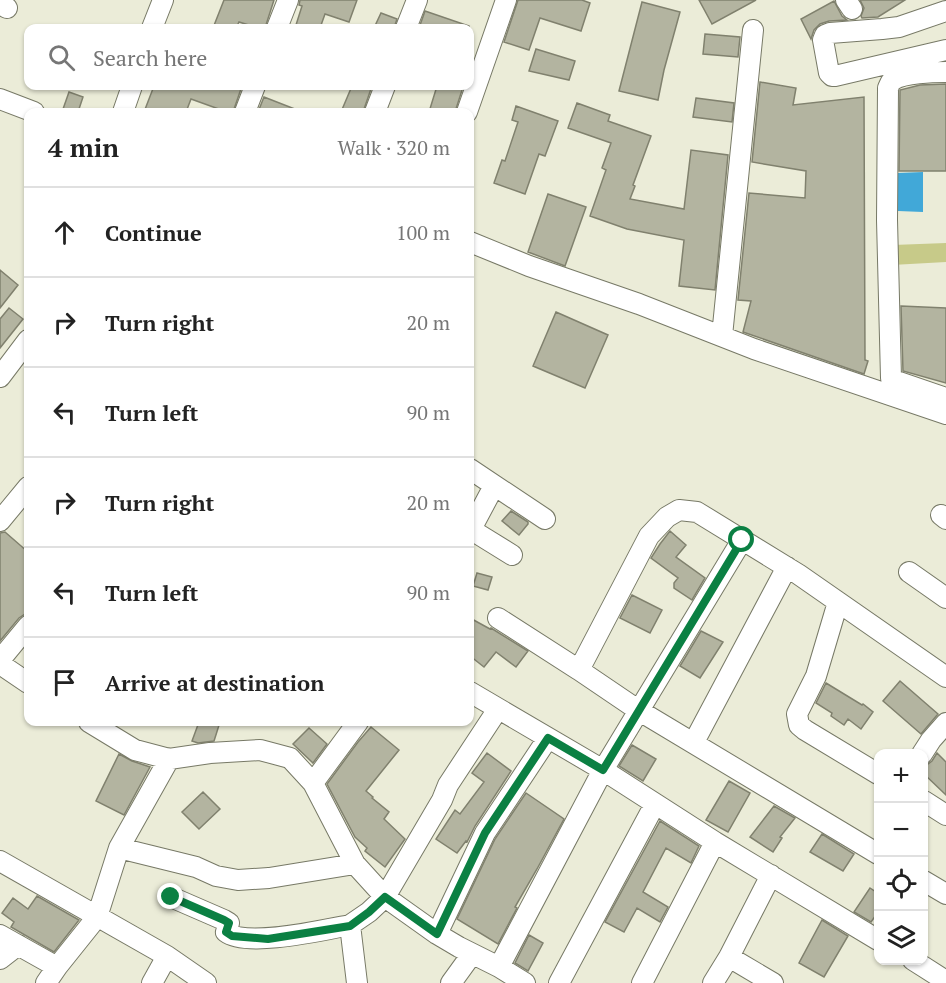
<!DOCTYPE html>
<meta charset="utf-8">
<style>
body{margin:0;font-family:"PT Serif",serif;background:#f6f6f6;color:#222}
.controls{position:absolute;right:18px;bottom:18px;display:grid;overflow:hidden;border-radius:12px;box-shadow:0 2px 4px #0004}
.controls button{width:54px;height:54px;display:grid;place-items:center;padding:0;border:0;border-bottom:2px solid #e0e0e0;background:#fff;color:#222;font:30px sans-serif}
.stop{position:absolute;width:18px;height:18px;margin:-14px;border:4px solid #0b8043;border-radius:50%;background:#fff}
.stop.end{background:#0b8043;border-color:#fff;box-shadow:0 2px 6px #0008}
.list{margin:0;padding:0;list-style:none}
h2{display:flex;justify-content:space-between;align-items:center;height:78px;margin:0;padding:0 24px;font-size:26px}
h2 small{font-size:20px;font-weight:400;color:#767676}
.list li{display:grid;grid-template-columns:39px 1fr auto;gap:18px;align-items:center;box-sizing:border-box;height:90px;padding:0 24px;border-top:2px solid #e0e0e0}
.list b{display:block;font-size:22px;white-space:nowrap}
.list em{font-size:20px;font-style:normal;color:#767676}
.icon{flex:none;width:33px;height:33px;fill:none;stroke:currentColor;stroke-width:2;stroke-linecap:round;stroke-linejoin:round}
.map{position:relative;flex:none;width:946px;height:983px;overflow:hidden}
.search{position:absolute;background:#fff;box-shadow:0 2px 4px #0004;left:24px;top:24px;width:450px;height:66px;display:flex;align-items:center;gap:15px;box-sizing:border-box;padding:0 21px;border-radius:12px;color:#767676;font-size:22px}
.panel{position:absolute;background:#fff;box-shadow:0 2px 4px #0004;left:24px;top:108px;width:450px;height:618px;border-radius:12px}
.map>svg:first-child{display:block}
.green{fill:#c7ca89}
.water{fill:#41a8d8}
.building{fill:#b3b4a0;stroke:#80816e;stroke-width:1.5}
.lines{fill:none;stroke-linecap:round;stroke-linejoin:round}
.minor-casing{stroke:#777966;stroke-width:22}
.minor{stroke:#fff;stroke-width:20}
.route{stroke:#0b8043;stroke-width:8}
</style>
<div class="map">
<svg width="946" height="983" viewBox="0 0 946 983">
<rect width="100%" height="100%" fill="#ebecd8"/>
<path class="green" d="M946,243v19l-54,3 1,-20z"/>
<path class="water" d="M923,172v40l-25,-1 -1,-38z"/>
<path class="building" d="M224,0h50l-9,28h-7l-19,-6 -3,6h-23z
M300,0h57l-8,22 -24,-8 -5,14h-13l-11,-3 6,-19 -3,-1z
M518,0h64l8,3 -9,28 -41,-13 -11,32 -25,-8z
M699,0h57l-44,24z
M860,0h45l-27,17 -16,1 -1,-2 3,-8z
M834,1l8,15 5,4 -18,1 -9,3 -6,6 -3,9 -10,-20z
M642,2l38,10 -16,58 -6,30 -39,-9z
M425,11l44,15v2h-50z
M381,13l16,6 -3,9h-20z
M705,34l35,3 -2,20 -35,-3z
M536,49l39,12 -6,19 -40,-9z
M760,82l36,6 -3,17 71,-8 1,263 3,1 -4,13 -121,-42 8,-31 -13,-1 11,-107 56,5 1,-27 -54,-9z
M946,84v87h-47l1,-81 20,-5z
M154,86h88l-9,26h-6l-36,-13 -5,13h-42z
M352,86h20l-9,26h-22z
M437,86l26,1 -8,25h-26z
M69,92l14,5 -5,15h-16z
M264,97l36,14v1h-42z
M696,98l38,5 -2,19 -39,-5z
M577,103l33,12 -2,6 43,15 -18,49 2,1 -5,13 54,10 7,-59 37,5 -13,135 -36,-4 5,-46 -57,-11 -37,-13 16,-46 -4,-2 9,-25 -43,-15z
M516,106l42,15 -13,35 -6,-2 -14,40 -31,-11 8,-23 3,1 13,-39 -6,-2z
M548,194l38,13 -21,59 -37,-14z
M0,270l18,15 -18,23z
M901,306l45,2v75l-43,-12z
M9,308l14,11 -23,29v-29z
M556,312l52,23 -23,53 -52,-22z
M511,511l17,11v2l-9,11 -17,-14z
M670,531l16,14 -10,12 29,21 -13,22 -18,-12v-5l4,-5 -27,-20 9,-14z
M5,532l23,20v60l-9,6 -19,23v-108z
M477,573l15,4 -4,13 -15,-4z
M632,595l30,15 -12,23 -30,-15z
M470,618l20,11 1,-1 37,23 -12,16 -20,-15 -12,15 -14,-11z
M701,631l22,11 -23,36 -20,-12z
M900,681l38,33 -17,20 -38,-33z
M826,683l36,22 1,-1 10,8 -12,17 -13,-10 -4,6 -13,-9 1,-3 -16,-10z
M199,722h21l-6,19 -16,2 -6,-2z
M371,727l28,23 -33,41 7,6 -1,1 17,14 -5,7 21,20 -20,28 -20,-16 2,-3 -12,-11 -28,-53 31,-42z
M309,728l18,16 -14,19 -20,-19z
M632,745l24,14 -13,22 -24,-15z
M487,753l24,18 -36,55 -8,16 -1,-1 -9,12 -21,-14 19,-29 5,4 24,-32 -12,-9z
M937,753l9,9v33l-22,-21v-7l8,-6z
M119,754l13,7 18,6 -26,48 -28,-14z
M729,781l21,12 -22,39 -22,-12z
M203,792l17,17 -21,20 -17,-17z
M526,793l38,26 -27,50 -22,38 2,1 -19,36 -41,-25 38,-80z
M774,806l21,12 -15,19 2,1 -9,14 -23,-15z
M660,821l39,25 -8,17 -25,-15 -23,44 25,15 -8,15 -23,-14 -13,24 -19,-10z
M822,834l32,20 -11,17 -33,-19z
M870,888l9,6v17l-8,11 -17,-10z
M37,896l42,24 -25,32 -43,-25 3,-5 -12,-9 11,-15 15,11z
M822,920l26,16 -24,41 -25,-14z
M529,935l14,8 -15,28 -13,-8z"/>
<g class="lines">
<defs>
<path id="minor" d="M846,0l6,9
M0,4l7,4
M946,11l-47,16 -17,2 -52,4 -5,2 -2,5 6,33 3,3h3l111,-26
M152,28l11,-28
M277,28l11,-28
M406,28l11,-28
M946,72c-13,0 -42,1 -53,8 -3,2 -3,4 -5,8l-1,132 4,158 5,3 50,17
M0,99l34,13
M123,112l9,-26
M245,112l10,-26
M375,112l10,-26
M467,112l39,-112
M470,242l59,24 110,38 115,45 192,65
M722,336l31,-306
M0,377l28,-37
M470,469l75,50
M941,515l5,4
M0,521l28,-34
M470,529l42,26
M470,531l24,-45
M909,572l37,26
M838,602l-22,74 -19,38 2,11 6,5 73,44
M498,618l81,52 59,40 240,144
M0,660l28,-34
M0,664l28,19
M579,670l70,-134 18,-19 12,-7 18,2 101,62 148,103
M470,692l133,78 112,72 163,98
M89,722l46,28 34,9 41,-6 50,-3 30,8 23,25 42,81 30,33 52,37 22,13 40,20 26,16
M694,742l93,-175
M922,754l9,-14 15,-17
M313,783l45,-61
M924,801l22,14
M119,848l77,19 20,9 22,4 31,-2 86,-14
M0,861l167,95 39,27
M924,881l22,13
M171,897l53,23 5,3 -3,9c21,16 97,-2 124,-7
M437,934l48,-101 63,-95
M0,935l57,32
M729,957l44,26
M0,959l18,-14
M913,960l33,21
M499,967l104,-197 139,-230
M46,983l11,-16 40,-50 22,-69 50,-89
M152,983l15,-27
M357,983l-7,-58 19,-13 16,-15 57,-97 6,-15 50,-76
M451,983l21,-29
M559,983l96,-179
M642,983l73,-141
M713,983l16,-26 42,-82"/>
</defs>
<use href="#minor" class="minor-casing"/>
<use href="#minor" class="minor"/>
</g>
<g class="lines">
<path class="route" d="M171,897l53,23 5,3 -3,9 6,4 36,3 82,-13 19,-14 16,-15 52,37 48,-101 63,-95 55,32 139,-230"/>
</g>
</svg>
<div class="controls">
<button>+</button>
<button>−</button>
<button><svg class="icon" aria-label="locate" viewBox="0 0 24 24"><circle cx="12" cy="12" r="6"/><path d="M12 2v4M12 18v4M2 12h4M18 12h4"/></svg></button>
<button><svg class="icon" aria-label="layers" viewBox="0 0 24 24"><path d="M12 4l9 5-9 5-9-5zM3 14l9 5 9-5"/></svg></button>
</div>
<div class="stop" style="left:742px;top:540px"></div>
<div class="stop end" style="left:171px;top:897px"></div>
<div class="search"><svg class="icon" aria-label="search" viewBox="0 0 24 24"><circle cx="10" cy="10" r="6"/><path d="M15 15l6 6"/></svg>Search here</div>
<section class="panel">
<h2>4 min<small>Walk · 320 m</small></h2>
<ul class="list">
<li><svg class="icon" aria-label="ahead" viewBox="0 0 24 24"><path d="M12 20V5M6 11l6-6 6 6"/></svg><div><b>Continue</b></div><em>100 m</em></li>
<li><svg class="icon" aria-label="right" viewBox="0 0 24 24"><path d="M7 20v-9h11M14 6l5 5-5 5"/></svg><div><b>Turn right</b></div><em>20 m</em></li>
<li><svg class="icon" aria-label="left" viewBox="0 0 24 24"><path d="M17 20v-9H6M10 6l-5 5 5 5"/></svg><div><b>Turn left</b></div><em>90 m</em></li>
<li><svg class="icon" aria-label="right" viewBox="0 0 24 24"><path d="M7 20v-9h11M14 6l5 5-5 5"/></svg><div><b>Turn right</b></div><em>20 m</em></li>
<li><svg class="icon" aria-label="left" viewBox="0 0 24 24"><path d="M17 20v-9H6M10 6l-5 5 5 5"/></svg><div><b>Turn left</b></div><em>90 m</em></li>
<li><svg class="icon" aria-label="arrive" viewBox="0 0 24 24"><path d="M6 21V4h12l-3 4 3 4H6"/></svg><div><b>Arrive at destination</b></div></li>
</ul>
</section>
</div>
